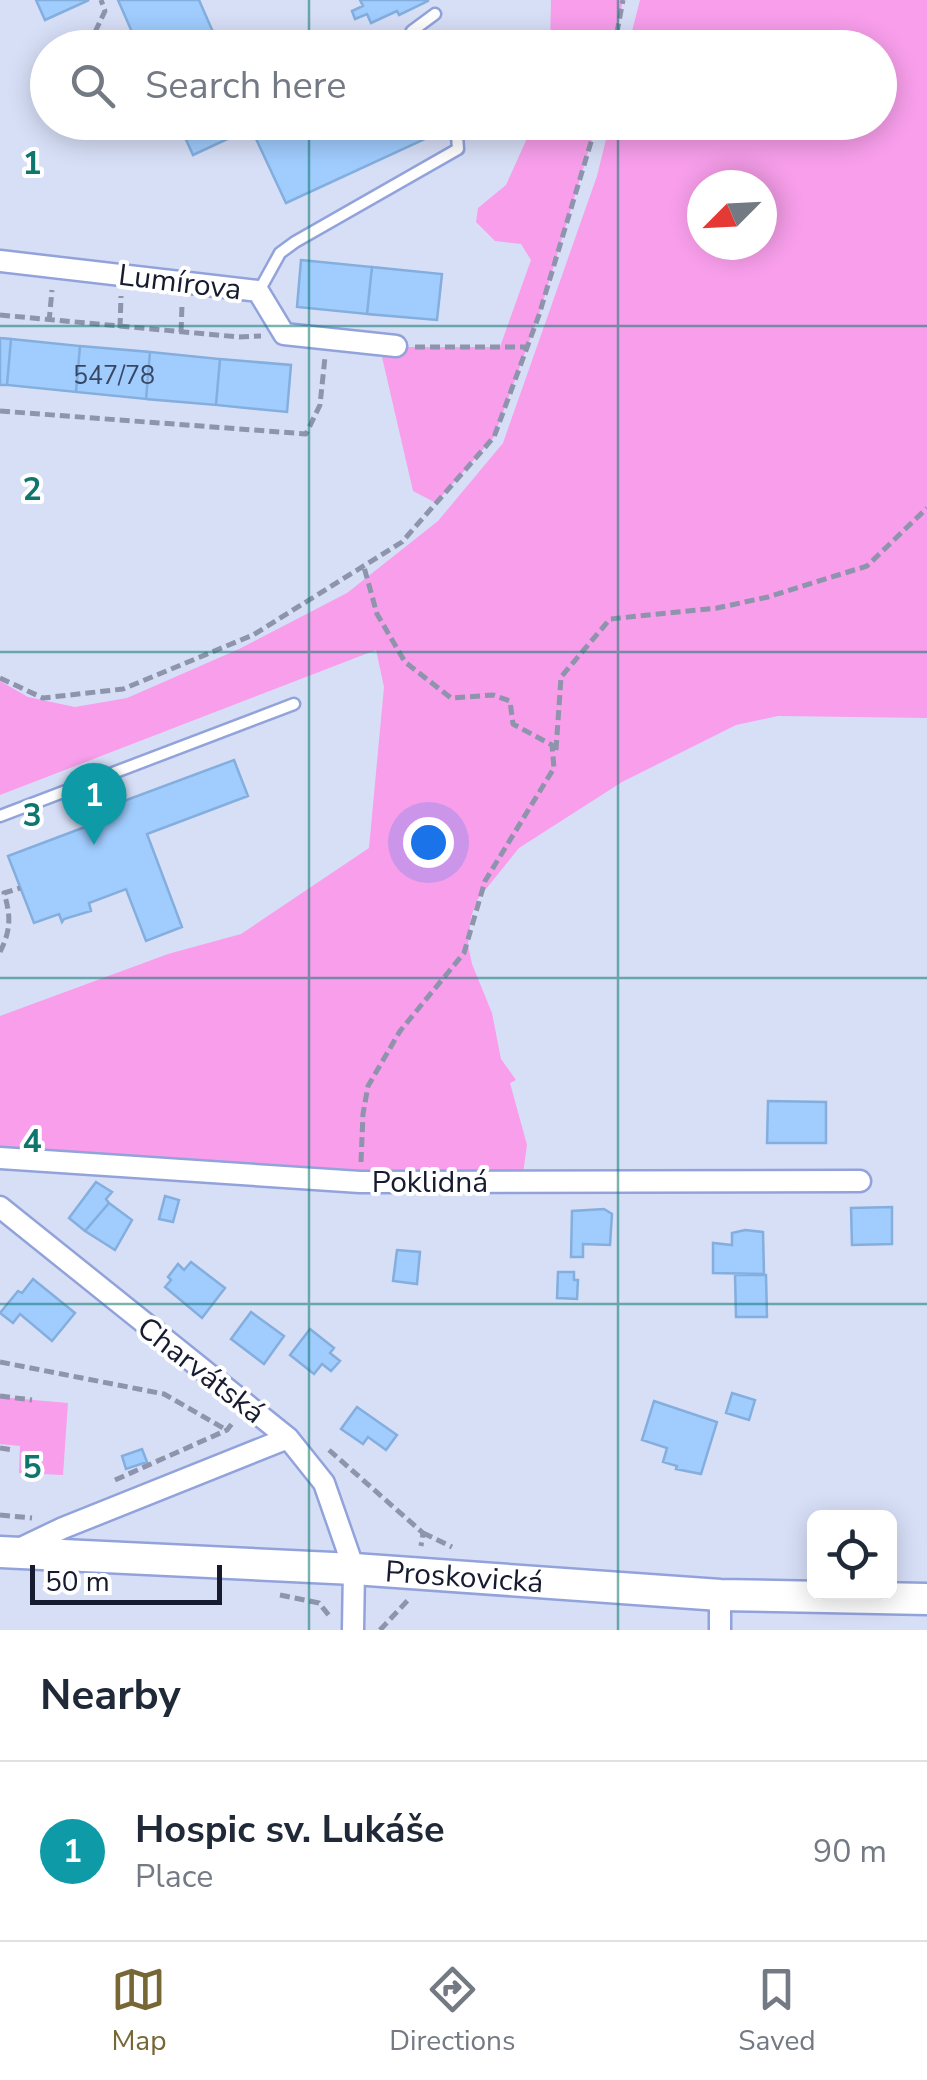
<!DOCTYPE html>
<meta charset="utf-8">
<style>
body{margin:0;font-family:"Nunito Sans",sans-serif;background:#f6f6f7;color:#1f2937}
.controls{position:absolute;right:30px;bottom:30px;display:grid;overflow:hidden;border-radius:15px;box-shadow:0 5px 25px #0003}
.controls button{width:90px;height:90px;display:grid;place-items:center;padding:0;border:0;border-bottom:2px solid #e0e1e3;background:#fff;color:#1f2937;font:50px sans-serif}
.compass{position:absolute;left:687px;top:170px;width:90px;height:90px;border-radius:50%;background:#fff;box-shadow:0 5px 25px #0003;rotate:246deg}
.scale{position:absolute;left:30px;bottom:25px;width:192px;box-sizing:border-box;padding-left:10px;border:5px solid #161b30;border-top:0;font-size:28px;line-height:35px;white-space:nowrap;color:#161b30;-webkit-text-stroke:8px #fff;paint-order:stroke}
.you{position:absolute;left:428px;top:842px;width:35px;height:35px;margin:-25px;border:8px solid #fff;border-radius:50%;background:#1a73e8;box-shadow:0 0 0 15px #1a73e833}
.badge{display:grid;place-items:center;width:65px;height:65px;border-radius:50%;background:#776734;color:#fff;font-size:32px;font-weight:700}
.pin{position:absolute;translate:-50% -82px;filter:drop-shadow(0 2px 5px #0008)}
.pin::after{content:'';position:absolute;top:52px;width:35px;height:30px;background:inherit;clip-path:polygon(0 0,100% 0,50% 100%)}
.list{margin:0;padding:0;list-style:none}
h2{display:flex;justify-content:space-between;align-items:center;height:130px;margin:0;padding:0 40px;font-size:42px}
h2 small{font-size:32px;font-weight:400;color:#747a83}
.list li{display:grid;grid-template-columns:65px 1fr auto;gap:30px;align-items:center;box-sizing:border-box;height:180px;padding:0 40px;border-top:2px solid #e0e1e3}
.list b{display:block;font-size:38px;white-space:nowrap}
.list p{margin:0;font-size:32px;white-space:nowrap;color:#747a83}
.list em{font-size:32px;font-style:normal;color:#747a83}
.icon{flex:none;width:55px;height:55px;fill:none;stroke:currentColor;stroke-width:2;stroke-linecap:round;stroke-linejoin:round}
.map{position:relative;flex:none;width:927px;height:1630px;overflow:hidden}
.search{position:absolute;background:#fff;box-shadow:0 5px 25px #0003;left:30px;right:30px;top:30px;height:110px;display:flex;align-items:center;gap:25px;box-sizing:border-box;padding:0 35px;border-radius:55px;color:#747a83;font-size:38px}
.sheet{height:310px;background:#fff}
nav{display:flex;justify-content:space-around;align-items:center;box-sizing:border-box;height:140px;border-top:2px solid #e0e1e3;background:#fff;font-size:28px;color:#747a83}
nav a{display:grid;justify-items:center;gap:5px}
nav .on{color:#776734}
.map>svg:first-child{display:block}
.green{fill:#f89eeb;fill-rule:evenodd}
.building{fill:#a0ccfe;stroke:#83aede;stroke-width:2.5}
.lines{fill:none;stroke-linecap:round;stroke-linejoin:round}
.lane-casing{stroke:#92a3db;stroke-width:15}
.street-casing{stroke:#92a3db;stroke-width:25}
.secondary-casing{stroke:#92a3db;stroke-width:35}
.path{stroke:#8d94ab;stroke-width:5;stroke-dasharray:10 5;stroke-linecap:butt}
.lane{stroke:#fff;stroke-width:10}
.street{stroke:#fff;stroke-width:20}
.secondary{stroke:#fff;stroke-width:30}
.grid{fill:none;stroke:#0f766e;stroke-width:2.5;stroke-opacity:0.55}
.labels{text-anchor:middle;stroke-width:8;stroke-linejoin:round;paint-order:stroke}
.number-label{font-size:25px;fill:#384764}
.street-label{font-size:30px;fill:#161b30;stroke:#fff}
.grid-label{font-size:32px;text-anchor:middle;font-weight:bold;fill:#0f766e;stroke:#fff;stroke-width:8;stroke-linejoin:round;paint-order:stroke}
</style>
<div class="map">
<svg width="927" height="1630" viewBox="0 0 927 1630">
<rect width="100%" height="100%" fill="#d7dff7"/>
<path class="green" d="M551,0h72l-9,47h-64z
M640,0h287v718l-149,-2 -42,9 -114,57 -103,66 -42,52 -6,17 -3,28 4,19 20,49 9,46 15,21 -6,3 17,62 -5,36 -190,4 -332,-36v-133l168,-62 73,-20 128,-86 15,-161 -8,-37 -376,145v-114l28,16 47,10 52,-9 112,-49 108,-56 91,-72 65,-78 94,-267 13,-53 270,-1v-74l-252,-1zM702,185h60v60h-60z
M534,123h63l-58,192 -45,122 -58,66 -23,-12 -34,-147 29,3h92l31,-87 -10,-16 -26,-3 -19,-19 2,-14 28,-23z
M0,1397l68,6 -5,72 -44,-2 1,-27 -20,-2z"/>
<path class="building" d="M36,0h53l-44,20z
M118,0h81l21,48h-81z
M360,0h68v1l-29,14 -2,-4 -26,12 -4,-9 -12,5 -3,-8 11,-5z
M178,122h255l5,11 -152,70 -35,-75 -58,27z
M301,260l71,7 -5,47 -70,-7z
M372,267l70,7 -5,46 -70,-6z
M0,338l11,1 -4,46h-7z
M11,339l69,7 -4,46 -69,-7z
M80,346l70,6 -4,47 -70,-7z
M150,352l70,7 -4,46 -70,-6z
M220,359l71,6 -4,47 -71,-7z
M234,760l14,36 -101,38 35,93 -36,14 -20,-52 -37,14 2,8 -27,8 -2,3 -3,-8 -25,9 -26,-67 93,-35 -4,-10z
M768,1101l58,1v41h-59z
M96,1182l16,10 -6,7 3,4 -24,28 -16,-13z
M165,1196l14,4 -6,22 -14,-3z
M109,1203l23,17 -17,30 -30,-19z
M892,1207v37l-40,1 -1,-37z
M604,1209l8,5 -2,31 -27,-1v13h-12l1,-46z
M745,1230l18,2 1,42 -51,-1v-30l19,2v-12z
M397,1250l23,2 -3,32 -24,-3z
M191,1262l34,26 -23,30 -37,-31 6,-7 -3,-3 10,-13 6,6z
M558,1272h16v8h4l-1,19 -20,-1z
M735,1275h31l1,42h-31z
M33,1279l42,34 -23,28 -32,-27 -7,9 -13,-10 18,-22 4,2z
M251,1312l33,24 -20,28 -33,-25z
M310,1329l24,19 -4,5 10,8 -9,10 -9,-7 -8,10 -24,-19z
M732,1393l23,7 -6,20 -23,-7z
M654,1401l63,21 -16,52 -25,-5 1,-3 -14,-4 4,-14 -25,-8z
M357,1407l40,28 -11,15 -18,-13 -5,7 -22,-15z
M142,1449l5,13 -21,7 -4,-13z"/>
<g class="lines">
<defs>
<path id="lane" d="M420,48l-8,-17 23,-17
M259,291l21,-38 15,-11 163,-93 -2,-27
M0,816l294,-112"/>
<path id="street" d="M0,261l258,30 26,43 112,12
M0,1158l360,24 500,-1
M0,1207l288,231 36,45 30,86 -1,61
M17,1550l46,-22 225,-90
M720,1595v35"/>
<g id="secondary">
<path id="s1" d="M0,1552l354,17 366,26 207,4"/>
</g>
</defs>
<use href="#lane" class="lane-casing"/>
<use href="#street" class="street-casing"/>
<use href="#secondary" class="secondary-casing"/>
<path class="path" d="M95,32l10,-21 -4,-11
M614,48l9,-48
M0,315l239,22 22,-1
M49,322l3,-32
M120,328l1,-32
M181,332l1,-27
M415,347h112
M0,411l306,23 14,-29 5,-48
M0,678l43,20 80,-9 130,-54 149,-93 92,-105 45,-122 58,-193
M556,750l5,-73 49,-58 107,-11 51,-11 99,-31 60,-58
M0,952c11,-22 11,-36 4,-59l16,-5
M361,1162l2,-48 5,-28 32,-55 64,-78 21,-72 69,-113 -2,-23 -39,-21 -3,-23 -17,-6 -42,3 -46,-36 -28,-48 -13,-47
M0,1362l164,32 61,35
M0,1396l32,4
M0,1448l13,2
M329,1450l94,83 -2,13
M115,1480l112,-50 7,-9
M0,1515l32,3
M423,1533l29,14
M280,1595l39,8 12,15
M380,1630l29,-31"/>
<use href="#lane" class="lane"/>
<use href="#street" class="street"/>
<use href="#secondary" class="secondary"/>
</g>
<path class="grid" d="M309,0v48M618,0v48M309,122v1508M618,122v1508M0,326h927M0,652h927M0,978h927M0,1304h927"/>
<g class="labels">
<g class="number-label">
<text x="114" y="384">547/78</text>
</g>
<g class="street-label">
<text transform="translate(180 282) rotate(7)" y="10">Lumírova</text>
<text x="430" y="1192">Poklidná</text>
<text transform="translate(201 1370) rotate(38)" y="10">Charvátská</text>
<text dy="10" stroke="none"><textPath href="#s1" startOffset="465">Proskovická</textPath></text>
</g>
</g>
<g class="grid-label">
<text x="32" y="174">1</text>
<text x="32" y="500">2</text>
<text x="32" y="826">3</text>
<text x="32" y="1152">4</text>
<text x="32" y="1478">5</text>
</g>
</svg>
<div class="controls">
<button><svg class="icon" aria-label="locate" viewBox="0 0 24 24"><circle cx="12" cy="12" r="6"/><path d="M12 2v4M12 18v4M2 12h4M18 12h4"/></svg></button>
</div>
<svg class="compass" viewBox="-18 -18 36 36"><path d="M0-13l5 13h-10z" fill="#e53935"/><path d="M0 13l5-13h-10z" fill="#747a83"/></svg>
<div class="scale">50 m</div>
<div class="you"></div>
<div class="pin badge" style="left:94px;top:845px;background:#0f9aa8">1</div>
<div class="search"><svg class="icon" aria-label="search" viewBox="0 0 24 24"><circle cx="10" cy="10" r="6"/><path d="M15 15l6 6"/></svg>Search here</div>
</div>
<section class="sheet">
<h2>Nearby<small></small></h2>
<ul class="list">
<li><span class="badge" style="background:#0f9aa8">1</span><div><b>Hospic sv. Lukáše</b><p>Place</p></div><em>90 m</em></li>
</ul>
</section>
<nav>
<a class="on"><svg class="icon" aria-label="map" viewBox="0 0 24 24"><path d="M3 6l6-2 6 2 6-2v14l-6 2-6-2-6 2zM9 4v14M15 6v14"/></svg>Map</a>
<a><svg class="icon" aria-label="directions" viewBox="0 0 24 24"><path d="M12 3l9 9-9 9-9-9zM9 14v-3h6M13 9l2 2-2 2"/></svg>Directions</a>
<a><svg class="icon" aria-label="saved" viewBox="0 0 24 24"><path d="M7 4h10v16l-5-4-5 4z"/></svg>Saved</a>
</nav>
